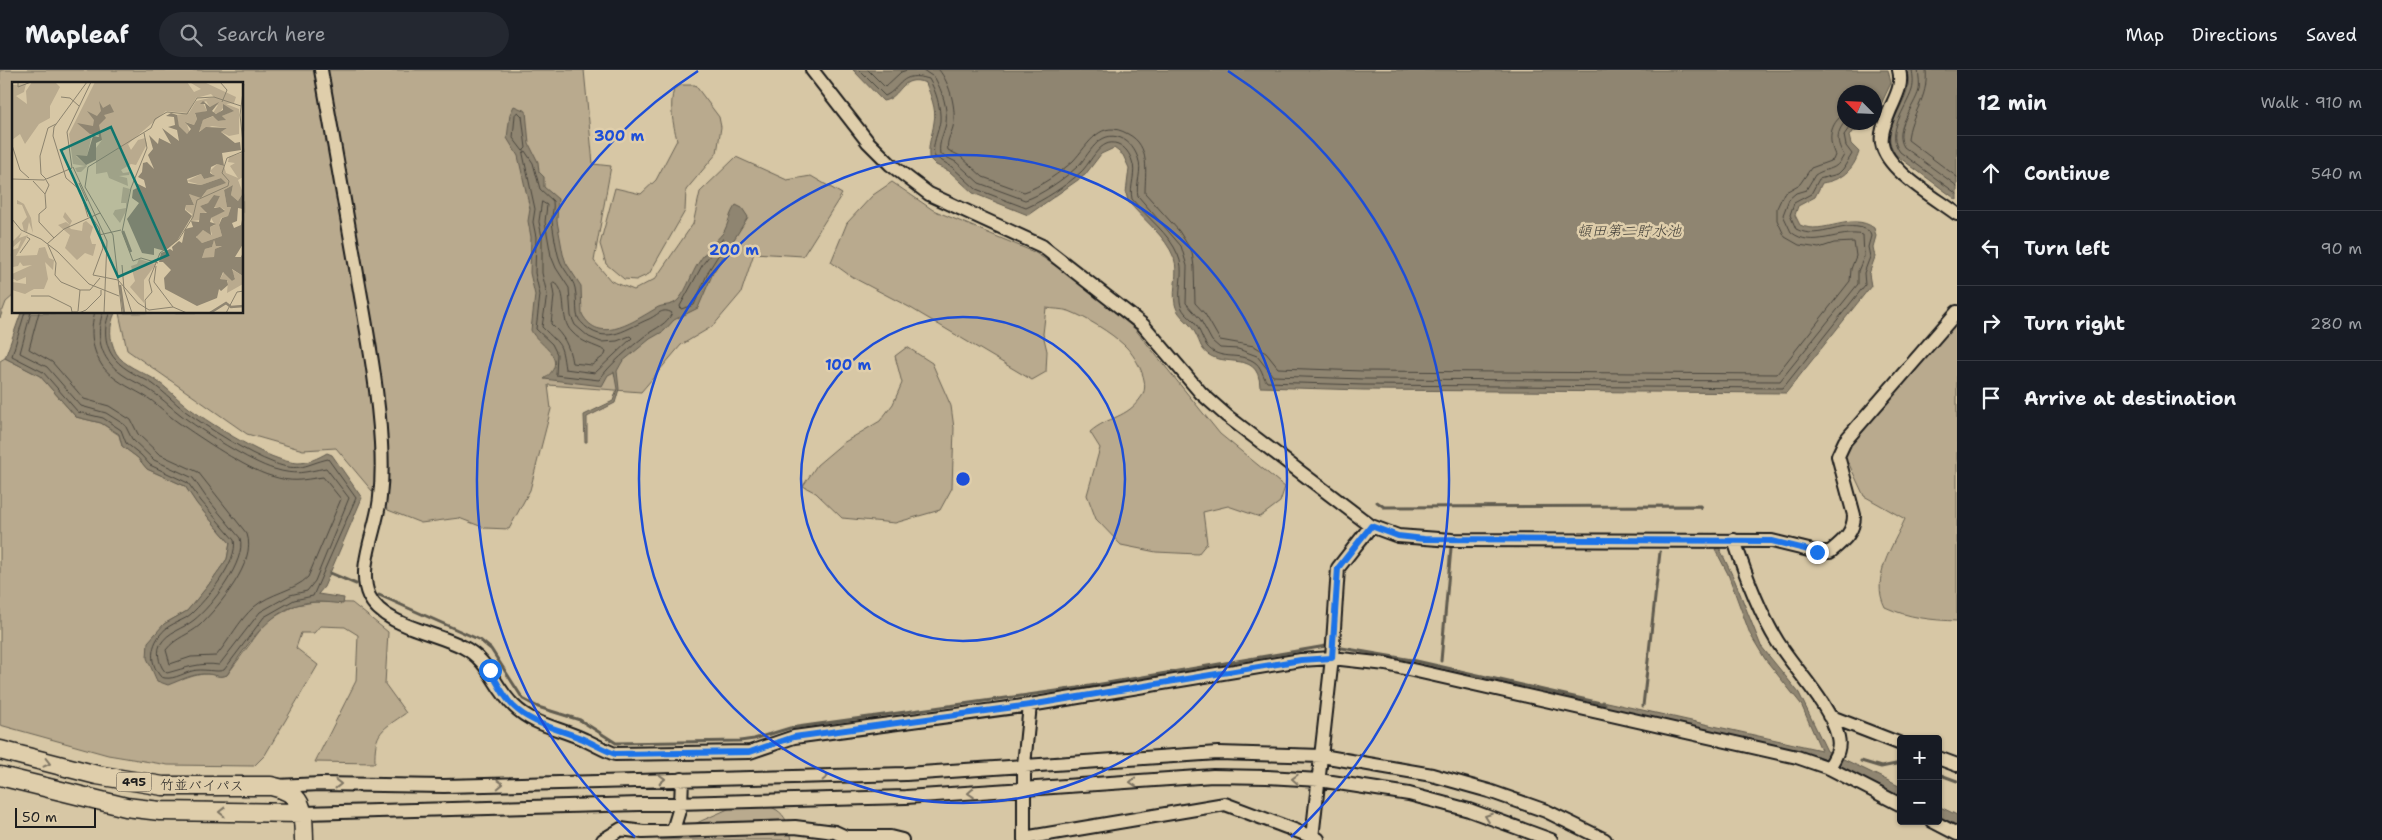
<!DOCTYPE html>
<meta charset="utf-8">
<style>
body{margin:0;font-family:"Shantell Sans","Klee One",sans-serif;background:#242831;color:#f1f3f6}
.controls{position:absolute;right:15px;bottom:15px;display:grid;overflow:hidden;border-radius:5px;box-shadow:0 1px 4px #0004}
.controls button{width:45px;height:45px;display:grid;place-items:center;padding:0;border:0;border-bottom:1px solid #363941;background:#171b24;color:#f1f3f6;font:25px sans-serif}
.compass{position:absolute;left:1837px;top:15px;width:45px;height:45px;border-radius:50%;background:#171b24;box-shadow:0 1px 4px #0004;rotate:294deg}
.scale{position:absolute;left:15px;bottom:12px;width:81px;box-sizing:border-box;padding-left:5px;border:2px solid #1c1c1c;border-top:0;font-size:14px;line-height:18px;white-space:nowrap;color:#1c1c1c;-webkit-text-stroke:4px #dfceab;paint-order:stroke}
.stop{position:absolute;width:15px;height:15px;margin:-11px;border:4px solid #1a73e8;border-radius:50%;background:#fff}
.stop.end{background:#1a73e8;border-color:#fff;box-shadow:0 1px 5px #0008}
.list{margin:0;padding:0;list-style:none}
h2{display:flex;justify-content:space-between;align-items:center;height:65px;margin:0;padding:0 20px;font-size:21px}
h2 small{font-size:16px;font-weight:400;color:#9ea1a6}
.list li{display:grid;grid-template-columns:32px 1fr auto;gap:15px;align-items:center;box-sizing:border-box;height:75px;padding:0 20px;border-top:1px solid #363941}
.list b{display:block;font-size:19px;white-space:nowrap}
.list em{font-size:16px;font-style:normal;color:#9ea1a6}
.icon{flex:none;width:28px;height:28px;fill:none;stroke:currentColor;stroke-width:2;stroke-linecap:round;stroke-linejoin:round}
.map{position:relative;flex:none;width:1957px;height:770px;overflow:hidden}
header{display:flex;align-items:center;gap:30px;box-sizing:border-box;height:70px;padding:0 25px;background:#171b24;border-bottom:1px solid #363941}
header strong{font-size:24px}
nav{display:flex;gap:28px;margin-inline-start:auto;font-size:18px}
.search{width:350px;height:45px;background:#242831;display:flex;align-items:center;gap:12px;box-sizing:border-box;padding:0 18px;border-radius:28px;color:#9ea1a6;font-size:19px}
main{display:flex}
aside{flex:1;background:#171b24}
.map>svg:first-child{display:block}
.green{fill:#b9aa8e;stroke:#6a6355}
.water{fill:#8f8571;stroke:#615b4f}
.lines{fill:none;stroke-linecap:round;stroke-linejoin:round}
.shore{stroke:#4a463e;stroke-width:1}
.stream{stroke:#615b4f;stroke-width:3}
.minor-casing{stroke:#1c1c1c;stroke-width:16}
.highway-casing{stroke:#1c1c1c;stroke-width:21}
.minor{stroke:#dfceab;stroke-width:12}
.highway{stroke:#dfceab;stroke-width:18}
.oneway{stroke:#7e7564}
.route{stroke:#1a73e8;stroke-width:6}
.ring{fill:none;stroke:#1d4ed8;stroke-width:2.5}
.labels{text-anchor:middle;stroke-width:5;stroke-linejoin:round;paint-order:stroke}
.shield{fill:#dfceab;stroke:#565147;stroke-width:1}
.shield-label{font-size:12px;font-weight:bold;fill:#1c1c1c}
.street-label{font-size:14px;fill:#1c1c1c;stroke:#dfceab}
.water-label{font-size:15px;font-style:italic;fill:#44413a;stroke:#dfceab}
.inset-river{fill:none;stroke:#8f8571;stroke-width:2.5}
.inset-road{fill:none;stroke:#8c836e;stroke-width:1}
.view{fill:#0f766e;fill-opacity:0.15;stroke:#0f766e;stroke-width:2.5}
.inset-edge{fill:none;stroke:#1c1c1c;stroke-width:2.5}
.centre{fill:#1d4ed8;stroke:#dfceab;stroke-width:2.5}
.ring-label{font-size:15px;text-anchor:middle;font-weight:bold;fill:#1d4ed8;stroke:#dfceab;stroke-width:5;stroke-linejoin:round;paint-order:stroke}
</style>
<header>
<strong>Mapleaf</strong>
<div class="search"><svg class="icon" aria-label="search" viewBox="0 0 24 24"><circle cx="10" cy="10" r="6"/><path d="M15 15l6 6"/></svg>Search here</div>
<nav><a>Map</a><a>Directions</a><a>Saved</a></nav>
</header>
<main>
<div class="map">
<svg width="1957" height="770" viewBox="0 0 1957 770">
<rect width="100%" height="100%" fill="#d7c7a5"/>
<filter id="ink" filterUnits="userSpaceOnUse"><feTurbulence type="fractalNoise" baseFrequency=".02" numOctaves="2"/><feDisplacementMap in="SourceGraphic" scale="10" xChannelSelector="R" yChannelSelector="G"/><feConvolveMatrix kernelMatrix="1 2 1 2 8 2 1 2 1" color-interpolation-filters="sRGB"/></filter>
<g filter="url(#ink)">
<path class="green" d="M0,0h584l9,94 18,2 -17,95 17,20 23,9 21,-11 38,-55 7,-32 36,-35 51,23 24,-4 31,18 -39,62 -49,-3 -13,40 -28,33 -32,19 -40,47 -93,-7 3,24 -21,81 -21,39 -24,-1 -26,-10 -38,5 -33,-13 -52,-62 -33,2 -56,-16 -120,-84 -8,-37 123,-1v-228h-228v211l-8,7 -6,16z
M681,15h14l24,32 2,10 -4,26 -31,37 -1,21 -36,63 -13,6 -12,-1 -18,-15 -6,-20 15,-56 26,6 15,-14 21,-40c-4,-17 -8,-34 -3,-51z
M892,112l41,28 101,42 36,23 65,54 85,105 65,53 -5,15 -20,15 -32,-11 -25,6 4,31 -9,11 -42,-2 -35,-7 -25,-26 -9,-24 13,-47 -10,-16c18,-16 37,-13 52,-36 9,-14 -7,-41 -18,-51 -14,-13 -37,-27 -55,-34 -7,-2 -16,-2 -23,-3l-3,26 4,17 -1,21 -14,8 -123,-73 -57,-30 -21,-15 16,-39 26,-28z
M1957,251v300c-26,-1 -48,-3 -72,-14 -15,-29 8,-61 20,-88l-41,-23 -15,-32 -6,-5 2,-12z
M907,277l25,16 19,43 3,22 -2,60 -12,22 -45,13 -53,-5 -26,-25 -13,-7 14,-21 26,-22 37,-22 13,-17 9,-21 -7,-27z
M5,288l35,18 36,41 25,6 18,12 3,11 16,12 9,11 38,17 12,18 33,39 -3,16 -20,28 -20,24 -23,13 18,56c8,-3 16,-6 25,-6 8,0 12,4 20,1l40,-54 29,-16 19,-3 37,1 36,29 -3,52 21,29c-24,17 -32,18 -31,50l-60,-1 41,-81 2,-46 -13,-8 -25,-1 -6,7h-13l-5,15 22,17 -53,90 -11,11 -86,-1 -60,-10 -108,-30v-364z
M744,732c30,4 42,5 48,38h-134z"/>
<path class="water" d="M853,0h1035l3,13 -16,34 -1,-25h-30v30l20,1 -5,7 -7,2 -3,4 2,8 8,8c-6,19 -18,28 -37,31l-7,14 -17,9 -3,9 5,10c23,11 52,-14 74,3l2,8 -3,11 2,10 -6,17 2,12 -85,107 -423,-3 -103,-3c-1,-42 -44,-13 -59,-41 -3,-7 -6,-15 -11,-21 -6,-7 -13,-11 -15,-21 -3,-15 4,-31 -1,-46 -8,-22 -32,-39 -46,-57l-2,-8 3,-25 -6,-13 -9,-7 -13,6 -16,21 -57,40 -55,-22 -24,-22 -13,-6 -7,-7c-1,-18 3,-20 5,-36 3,-13 -4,-27 -8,-39 -26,-10 -24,15 -43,18z
M1907,0h50v130l-61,-45c-18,-25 8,-45 12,-69 1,-5 0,-11 -1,-16z
M514,36l12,5 3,33 9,18 1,10 5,5v10l14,12 -1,22 6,33 3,9 15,23 1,28c17,32 52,7 73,-5 8,-6 16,-1 24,-10 9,-11 12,-25 20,-37 6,-10 16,-20 24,-29 6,-9 6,-20 13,-28l6,3 6,9 -35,56 -15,35 -24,12 -10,11 -14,8 -28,23 -5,9 2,18 -4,14 -28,14v25h-2l-1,-27 29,-14 4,-12 -3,-17 -6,3 -6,11 -58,-7c28,-21 -8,-35 -13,-49l4,-35 -5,-22 1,-36 -3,-16 2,-12 -12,-53 -11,-18 3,-24z
M21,243h94c-6,13 -6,26 1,40 8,13 25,18 38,26 13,8 23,20 35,29 24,17 80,54 109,55 10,0 20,-5 29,-10l5,2 30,43 -38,89 -6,7 26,4 -1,6c-9,-1 -18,-2 -27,-2 -42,0 -68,41 -89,73 -8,3 -11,0 -19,-1 -14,-1 -27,6 -40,11l-11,-4 -10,-23 1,-16 16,-18 23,-13 20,-24 20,-28 3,-16 -33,-39 -12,-18 -38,-17 -9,-11 -16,-12 -3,-12 -18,-11 -25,-6 -36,-41 -35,-18z
M1719,477l16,34 26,65 38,47 28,58 74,36v10l-84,-41 -215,-50v-5l219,49 -20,-46 -36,-45 -15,-25 -22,-60 -13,-25z
M1938,736l19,9v10l-19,-9z"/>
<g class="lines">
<path class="shore" d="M859,0l26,26c17,-8 15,-26 44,-17 7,12 12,29 11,42 -2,13 -8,22 -6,35l18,11 24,22 50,19c18,-8 40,-22 55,-36 10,-9 19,-35 37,-28 7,3 12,10 14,17 5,12 -3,25 0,38 15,19 37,34 46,56 7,15 0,31 2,46 1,11 8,14 14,21 6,7 8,17 13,24 12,15 31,6 46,15 9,5 9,15 14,21l96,3 420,3 82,-103 -1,-12 6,-16 -2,-10 3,-11 -2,-5c-23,-14 -49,11 -73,-2l-6,-14 4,-12 17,-9 8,-15 19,-5 5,-5 9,-15 -6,-8 -2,-11 5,-7 6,-2 3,-4
M868,0l17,17 16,-15 6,-2
M923,0l12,8c7,13 13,30 11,45 -2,11 -8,19 -6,31l16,8 23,21 46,17c15,-4 40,-22 52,-33 12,-11 21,-38 44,-29 9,4 14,12 17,20 5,13 -3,26 0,38l43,50 6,20 -1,37 14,16 12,22 8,7 18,1 19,7 16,20 90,3 417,2 78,-97v-13l6,-14 -1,-22c-24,-6 -50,15 -72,-3l-8,-17 6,-16 7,-6 10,-3 9,-15c14,-9 20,-2 29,-20 -7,-11 -9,-22 1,-33
M939,0c11,13 18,40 14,57 -2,8 -7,14 -5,23l12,6 23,21 41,15c16,-5 37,-20 49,-31 16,-17 27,-43 55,-27 23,12 17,38 17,59l34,38 13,21 2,15 1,36 10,11 15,26 34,6 12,7 12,15 85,3 414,3 73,-93 1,-12 5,-13 -2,-14 -20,1 -15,5 -20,-3 -14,-8 -8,-17v-12l7,-15 16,-9 11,-16 22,-8 2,-5c-7,-15 -6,-31 9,-41
M1912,0c1,6 2,13 0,20 -6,19 -27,42 -12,62l57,42
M1918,0c1,7 2,14 1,20 -5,18 -26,39 -15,57l53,39
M1926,0c3,30 -16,43 -18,70l49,37
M518,42l4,4 4,32 -3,3 -10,-13 2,-23z
M525,81l8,12 7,26 13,12c1,7 -1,12 -1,19 0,5 5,33 7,38 3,11 14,20 16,30 2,9 1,18 2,26 1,6 5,9 9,13 22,18 41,1 63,-8 9,-4 13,-12 23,-6 -5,11 -16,15 -26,22 -16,13 -36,29 -47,45l-43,-5 1,-21 -5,-10 -16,-15 4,-34 -5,-22 1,-36 -3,-15 2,-13 -12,-55z
M542,132l5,3 -2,17 6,34 5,12 13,20 2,28 4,9 14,12 12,5 16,-1 13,-5 2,2 -37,35 -30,-4c-4,-27 -3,-22 -23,-42l5,-33 -5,-21v-36l-3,-15z
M723,169l3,4 -17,27 -15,35 -13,4 -1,-3 23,-42z
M554,212c16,10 4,37 18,50 10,11 22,13 34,19l-1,4 -13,10 -20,-2c-3,-18 -8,-27 -21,-39l3,-28 -2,-12z
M25,242l-13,44 31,16 35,40 25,6 18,12 5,13 15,12 9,10 38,18 13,18 33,39c5,21 -28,60 -43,74 -6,6 -16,8 -23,13 -17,13 -21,34 -7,50 11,4 20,-3 31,-6 10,-3 26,2 32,-1l40,-53 30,-17 19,-4 43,-98 -28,-39c-22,5 -28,14 -54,4 -27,-10 -66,-35 -89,-52 -11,-9 -21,-19 -32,-27 -13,-8 -28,-13 -38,-25 -11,-13 -12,-32 -5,-47
M31,242l-11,41 27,14 34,39 25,7 19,12 7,14 22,21 39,18 13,19 34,41c7,22 -28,68 -46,82 -11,9 -26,11 -34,25 -4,8 0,24 7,28 19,-5 33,-11 52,-8l41,-53 30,-17 17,-4 8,-10 34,-83 -23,-30c-22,4 -29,8 -52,1 -22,-6 -74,-39 -93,-54 -11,-8 -21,-19 -33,-26 -13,-8 -28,-13 -38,-26 -12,-14 -13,-34 -7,-51
M39,242l-10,37 23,13 32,37 25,7 22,14 7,14 21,20 39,18 49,62c10,28 -28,72 -47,91 -11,10 -24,12 -34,25l4,14 21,-7 25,-1c13,-15 23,-36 38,-49 16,-14 40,-16 54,-30l33,-78 -18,-22c-22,3 -30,6 -52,-1 -25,-7 -70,-38 -92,-53 -12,-8 -23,-21 -36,-28 -14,-8 -30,-15 -40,-28 -11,-16 -14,-36 -8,-55"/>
<path class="stream" d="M1377,432l7,5 316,-1 1,2
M330,503l26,11
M379,525l101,45 11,9 32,50 15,8 42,13 36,23 124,-2 14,-2 36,-11 288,-40 248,-42
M1342,578l70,12 193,44
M1441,591l10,-113
M1643,636l17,-154
M1861,691l20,6 20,-4
M1938,704l19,7"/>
<defs>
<path id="minor" d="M321,0c13,72 25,143 38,215 9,52 19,105 22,158 1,17 1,37 -1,54 -2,29 -24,71 -11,99 14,30 66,36 94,51 27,14 30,39 51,59 20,20 47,22 71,34 11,5 19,10 30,14l135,-2 44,-15 236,-32 271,-45 31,-2 54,6 411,93 32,11 72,37
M812,0l56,72 23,23 38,29 113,52 101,79 58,68 26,23 144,110 27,10 54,4 320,1 45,11h13c13,-11 24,-19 24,-37l-16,-59 7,-15 112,-129
M1899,0c4,15 -3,26 -9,40 -4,10 -10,22 -8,33 4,27 54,55 75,71
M1734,470c11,34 24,70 43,101 18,29 53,63 61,96 3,13 -3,20 -9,31
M1829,646l72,28
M1938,688l19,7
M276,716l45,-2 123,2 462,-12 312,-21 104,3 110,19 57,16 57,20 59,29
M304,743l602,-16 307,-21 54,1 52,3 90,14 60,16 82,30
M1932,751l25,13
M673,760l8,-26 1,-25
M1024,768l201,-34 93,35
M1312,768l20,-180 6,-90 33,-42
M603,770l18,-11 22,3 152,-5 40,5 11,5h44l12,3
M1024,770v-75l6,-60"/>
<path id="highway" d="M0,680l97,25 66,11h108c34,7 32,25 33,54
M0,706l126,31 34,4 144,2"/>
</defs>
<use href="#minor" class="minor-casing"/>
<use href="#highway" class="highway-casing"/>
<use href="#minor" class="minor"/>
<use href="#highway" class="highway"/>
</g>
<defs><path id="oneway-chevron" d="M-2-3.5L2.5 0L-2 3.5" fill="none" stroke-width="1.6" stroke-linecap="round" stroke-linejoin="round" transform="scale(1.25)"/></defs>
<g class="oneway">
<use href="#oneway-chevron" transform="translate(47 693) rotate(14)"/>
<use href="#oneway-chevron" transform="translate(825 706) rotate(-1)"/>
<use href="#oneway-chevron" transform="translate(662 709) rotate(-2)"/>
<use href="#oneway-chevron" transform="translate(1295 709) rotate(-177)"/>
<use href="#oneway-chevron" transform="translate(1133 712) rotate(176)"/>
<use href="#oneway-chevron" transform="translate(338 714)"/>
<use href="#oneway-chevron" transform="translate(500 714) rotate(-2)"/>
<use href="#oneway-chevron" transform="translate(971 723) rotate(176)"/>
<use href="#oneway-chevron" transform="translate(222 742) rotate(-179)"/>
<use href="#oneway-chevron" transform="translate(1488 747) rotate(-160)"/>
</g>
</g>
<g class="lines" filter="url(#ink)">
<path class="route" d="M490,600c7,12 13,26 23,36 19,19 47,23 70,33 11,5 21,11 32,15l135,-2 44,-15 236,-32 271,-45 31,-2 6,-90 33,-42 27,10 26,3 348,2 45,11"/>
</g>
<g class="ring">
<circle cx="963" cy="409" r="162"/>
<circle cx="963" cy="409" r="324"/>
<path d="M635 767A486 486 0 0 1 698 1M1228 1A486 486 0 0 1 1291 767"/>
</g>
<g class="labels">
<rect class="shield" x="116.5" y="702.5" width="35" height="19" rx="4"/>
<g class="shield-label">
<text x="134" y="716">495</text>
</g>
<g class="street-label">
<text transform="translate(202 715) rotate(1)" y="5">竹並バイパス</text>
</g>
<g class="water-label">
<text x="1629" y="166">頓田第二貯水池</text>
</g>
</g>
<g transform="translate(12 12)">
<rect width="231" height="231" fill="#d7c7a5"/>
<path d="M20,0h23l5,5 -10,19v12l-11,6 -14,20 -5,-10 -8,6v-55l14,-1 -2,8 -8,4 11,8 -1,-13zM83,0h92l7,10 7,-3 -10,-6 13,-1 32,15 -2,6 -8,1 13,5v25l-10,2 -8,-4 6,-4 -15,-2 -13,5 4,-11 11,-4 4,5 7,-1 -3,-4 11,-5 -10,-3 -5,6 -5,-1 5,-8 -8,2 -4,-6 -3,2 4,8 -12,3 2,5 -3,6 -8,-3 4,11 -4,1 -7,-8 -3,-11 13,-2 7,-12 18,-4 -3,-3 -15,4 -8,15 -22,-2 -38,33 3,6 7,-10 7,-2 2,6 -11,21 -5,-1 -10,6 2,3 7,-1 -1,3 -10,1 8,2 1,8 -19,-8 -2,-6 -11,2v-26l6,-8 -6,-6 -4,1 -5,21h-11l11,10 -6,6h-4l-2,-4 10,-2 -12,-2 -4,-30zM230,71l1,24 -5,3 5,13 -5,8 -7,-6 2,-10 -9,5 3,17h4l-3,9 -7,2 -2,7 3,11 -20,7 -5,-3v-5l6,-5 9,5 -2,-8 5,-2 -4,-7 14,-8 -5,-3h-6l6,-11 -5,-1 -7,8 -8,3 8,6 -8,2 1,6 -10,1 1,-7 -6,-4v-5h8l-5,-11 13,3 5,-7 18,-7 -4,-5 -20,7 -14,-4 14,-7 3,5 10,-3 -4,-5 7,-7 7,2 2,7 12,5 -8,-12 5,-3 -7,-1 1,-5zM111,105l7,2 -3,20 -7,14 -7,-9 2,-4 11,-2v-5h-5zM5,118l7,4 7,14 2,15 -4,-11 -2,10 -3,-1 -2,-8 5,-6 -5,-12 -5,-1zM53,130l7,9 -3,6 2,2 11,2 1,-8 3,-2 7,6 -3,10 2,7h4l-3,12 -8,-3 -8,7 -12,-12 5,-13 -12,-10 8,-3 4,3 -7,-8zM10,150l-3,6 9,-3 -12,21 21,-1 2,-7 6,-1 4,11 5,2 -1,10 -8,-8 3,17 -4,10h-10l-9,5 -13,-4v-8l14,2v-7l-9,4 -5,-3v-4l20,-9 -9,1 -3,-4 -2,4 -5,1 -1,-17 6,-2 3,-8 -9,8v-6zM202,157l1,5 8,1 -7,4 -2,8 -9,3 -3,-2 3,-9 7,-2zM127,177l17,5 -12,16v23l-14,-16 5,-6 -4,-15 6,-2zM219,187l12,7v8l-16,9 1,-12 -8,-2 4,-7 8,9 3,-3z" fill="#b9aa8e"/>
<path d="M87,19l4,7 7,-4 4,8 -10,3 2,3 -7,7 3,15 -6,3v17l-10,5 -10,-10 11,1 6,-20 6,1v-3h-9l-13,-11 16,3 1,-6 -7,-9 10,5 4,-5zM191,19l7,6 9,-5 -7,9 4,3 7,-4v-6l11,7 -12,5 4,4 -8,1 -5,-5 -10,4 -4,12 7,-5 21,1 -6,4 14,11 5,-1 1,8 -19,3 2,13 -7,-2 -6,3 -1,6 5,3 -11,3 -3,-5 -14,5 1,4 13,2 20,-7 5,5 -19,7 -6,8 -12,-4 5,11h-8l-1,5 7,6 -15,25 -12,10 -11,-3v7l-12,-2 -15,-34 12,-16 -7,-5 1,-8 4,-2 -1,-5 10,5 -2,-8 -6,-3 4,-5 1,-9 4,-1 7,7 -6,-14 5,-6 -4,-14 9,9 1,-6 12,6 -9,-16 17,13 -2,-11 -9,-3 7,-2 -1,-8 -8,-1 5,-3 6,2 2,11 8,8 4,-5 -6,-7 9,3 3,-6 -2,-6 12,-2 -2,-7h-5zM221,103l-2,10 7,6 5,-8v16l-5,-1 -1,13 -5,2 2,5 7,-3 2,-10v29l-8,13h6l2,-5v24l-11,-7 3,10 -3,2 -9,-9 -3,7 7,1 1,5 -7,6 -2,-2 -2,9 -20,8 -32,-17 -1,-11 7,-8 -8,-8h-4l2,-9 9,-4 3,2 -1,-4 7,-6 3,2 3,-14 8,-2 -2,-6 8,1 1,-9h7l-7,-7 8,-3 6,-8 6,1 -6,12 6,-1 5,4 -14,7 -1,4 6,2 -6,3 1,8 -8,-5 -7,7 6,6 20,-7 -3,-11 3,-7 6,-2 3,-9h-4l-3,-17zM202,158l2,6h6l-7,3 -1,8 -12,1 3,-9 7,-2z" fill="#8f8571" fill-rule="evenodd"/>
<path class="inset-river" d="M111,149l8,21M108,203l4,28M198,231l16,-10 5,4 13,-1"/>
<path class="inset-road" d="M6,0v5l13,-5M75,0l-33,45 -1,9 13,42 14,12 8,27M208,0l7,8 -5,12M232,2l-4,31 4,37M49,15l9,1 9,8M132,51l3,15 -16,40 -9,44 11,29 8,-3 17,5M0,63l8,25 9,8M61,85l34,74 -3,72M0,97l32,1 28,-12 -5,-36 24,-50M34,97l-5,-5 -1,-18 8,-28 8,-4M34,98l3,5 -4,9 1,14 -7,6v8l15,16M21,99l12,13M67,101l8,18M79,134l8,12 4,20 -10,27 25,5 20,23 11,7 24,-3M0,137l9,11 20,9 17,13 31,32 30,12M87,153l22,-5M35,162l17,-15 36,-16M36,163l8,18 -1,12 6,7 19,8h10l10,-12M8,171l10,-14 -3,-2M110,183l2,24 8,24M144,184l-2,16 19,25 14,6M19,214h18l22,11 1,5h6M66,229l2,-21M67,231l7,-3 15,-15v-5M110,231l-9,-78 -28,-48 3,-20 63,-39 4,-9 12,-7 20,2 10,-16 17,-1 27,9M134,231l-1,-13 7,-8 -3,-12 11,-27 19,-14 14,-22 4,-17 31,-14 1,-5 -7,-8 5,-15 17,-7M214,231l11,-21 7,-1"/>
<path class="view" d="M99,45l57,128 -50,22 -57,-127z"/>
<rect width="231" height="231" class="inset-edge"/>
</g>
<circle cx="963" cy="409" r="8" class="centre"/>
<g class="ring-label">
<text x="619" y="71">300 m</text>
<text x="734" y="185">200 m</text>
<text x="848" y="300">100 m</text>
</g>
</svg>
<div class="controls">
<button>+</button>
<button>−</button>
</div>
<svg class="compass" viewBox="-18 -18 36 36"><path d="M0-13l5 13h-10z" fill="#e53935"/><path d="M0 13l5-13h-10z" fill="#9ea1a6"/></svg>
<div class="scale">50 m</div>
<div class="stop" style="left:490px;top:600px"></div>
<div class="stop end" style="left:1817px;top:482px"></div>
</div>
<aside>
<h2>12 min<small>Walk · 910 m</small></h2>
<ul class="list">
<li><svg class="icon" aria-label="ahead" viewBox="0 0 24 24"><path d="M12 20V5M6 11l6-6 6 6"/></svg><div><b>Continue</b></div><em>540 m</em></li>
<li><svg class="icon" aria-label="left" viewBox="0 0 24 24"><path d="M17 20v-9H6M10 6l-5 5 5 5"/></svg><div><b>Turn left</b></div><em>90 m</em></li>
<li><svg class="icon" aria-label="right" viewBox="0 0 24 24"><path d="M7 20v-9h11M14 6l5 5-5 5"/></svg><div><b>Turn right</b></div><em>280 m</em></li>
<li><svg class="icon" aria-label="arrive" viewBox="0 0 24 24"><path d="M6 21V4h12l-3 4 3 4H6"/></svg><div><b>Arrive at destination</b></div></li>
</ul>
</aside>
</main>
